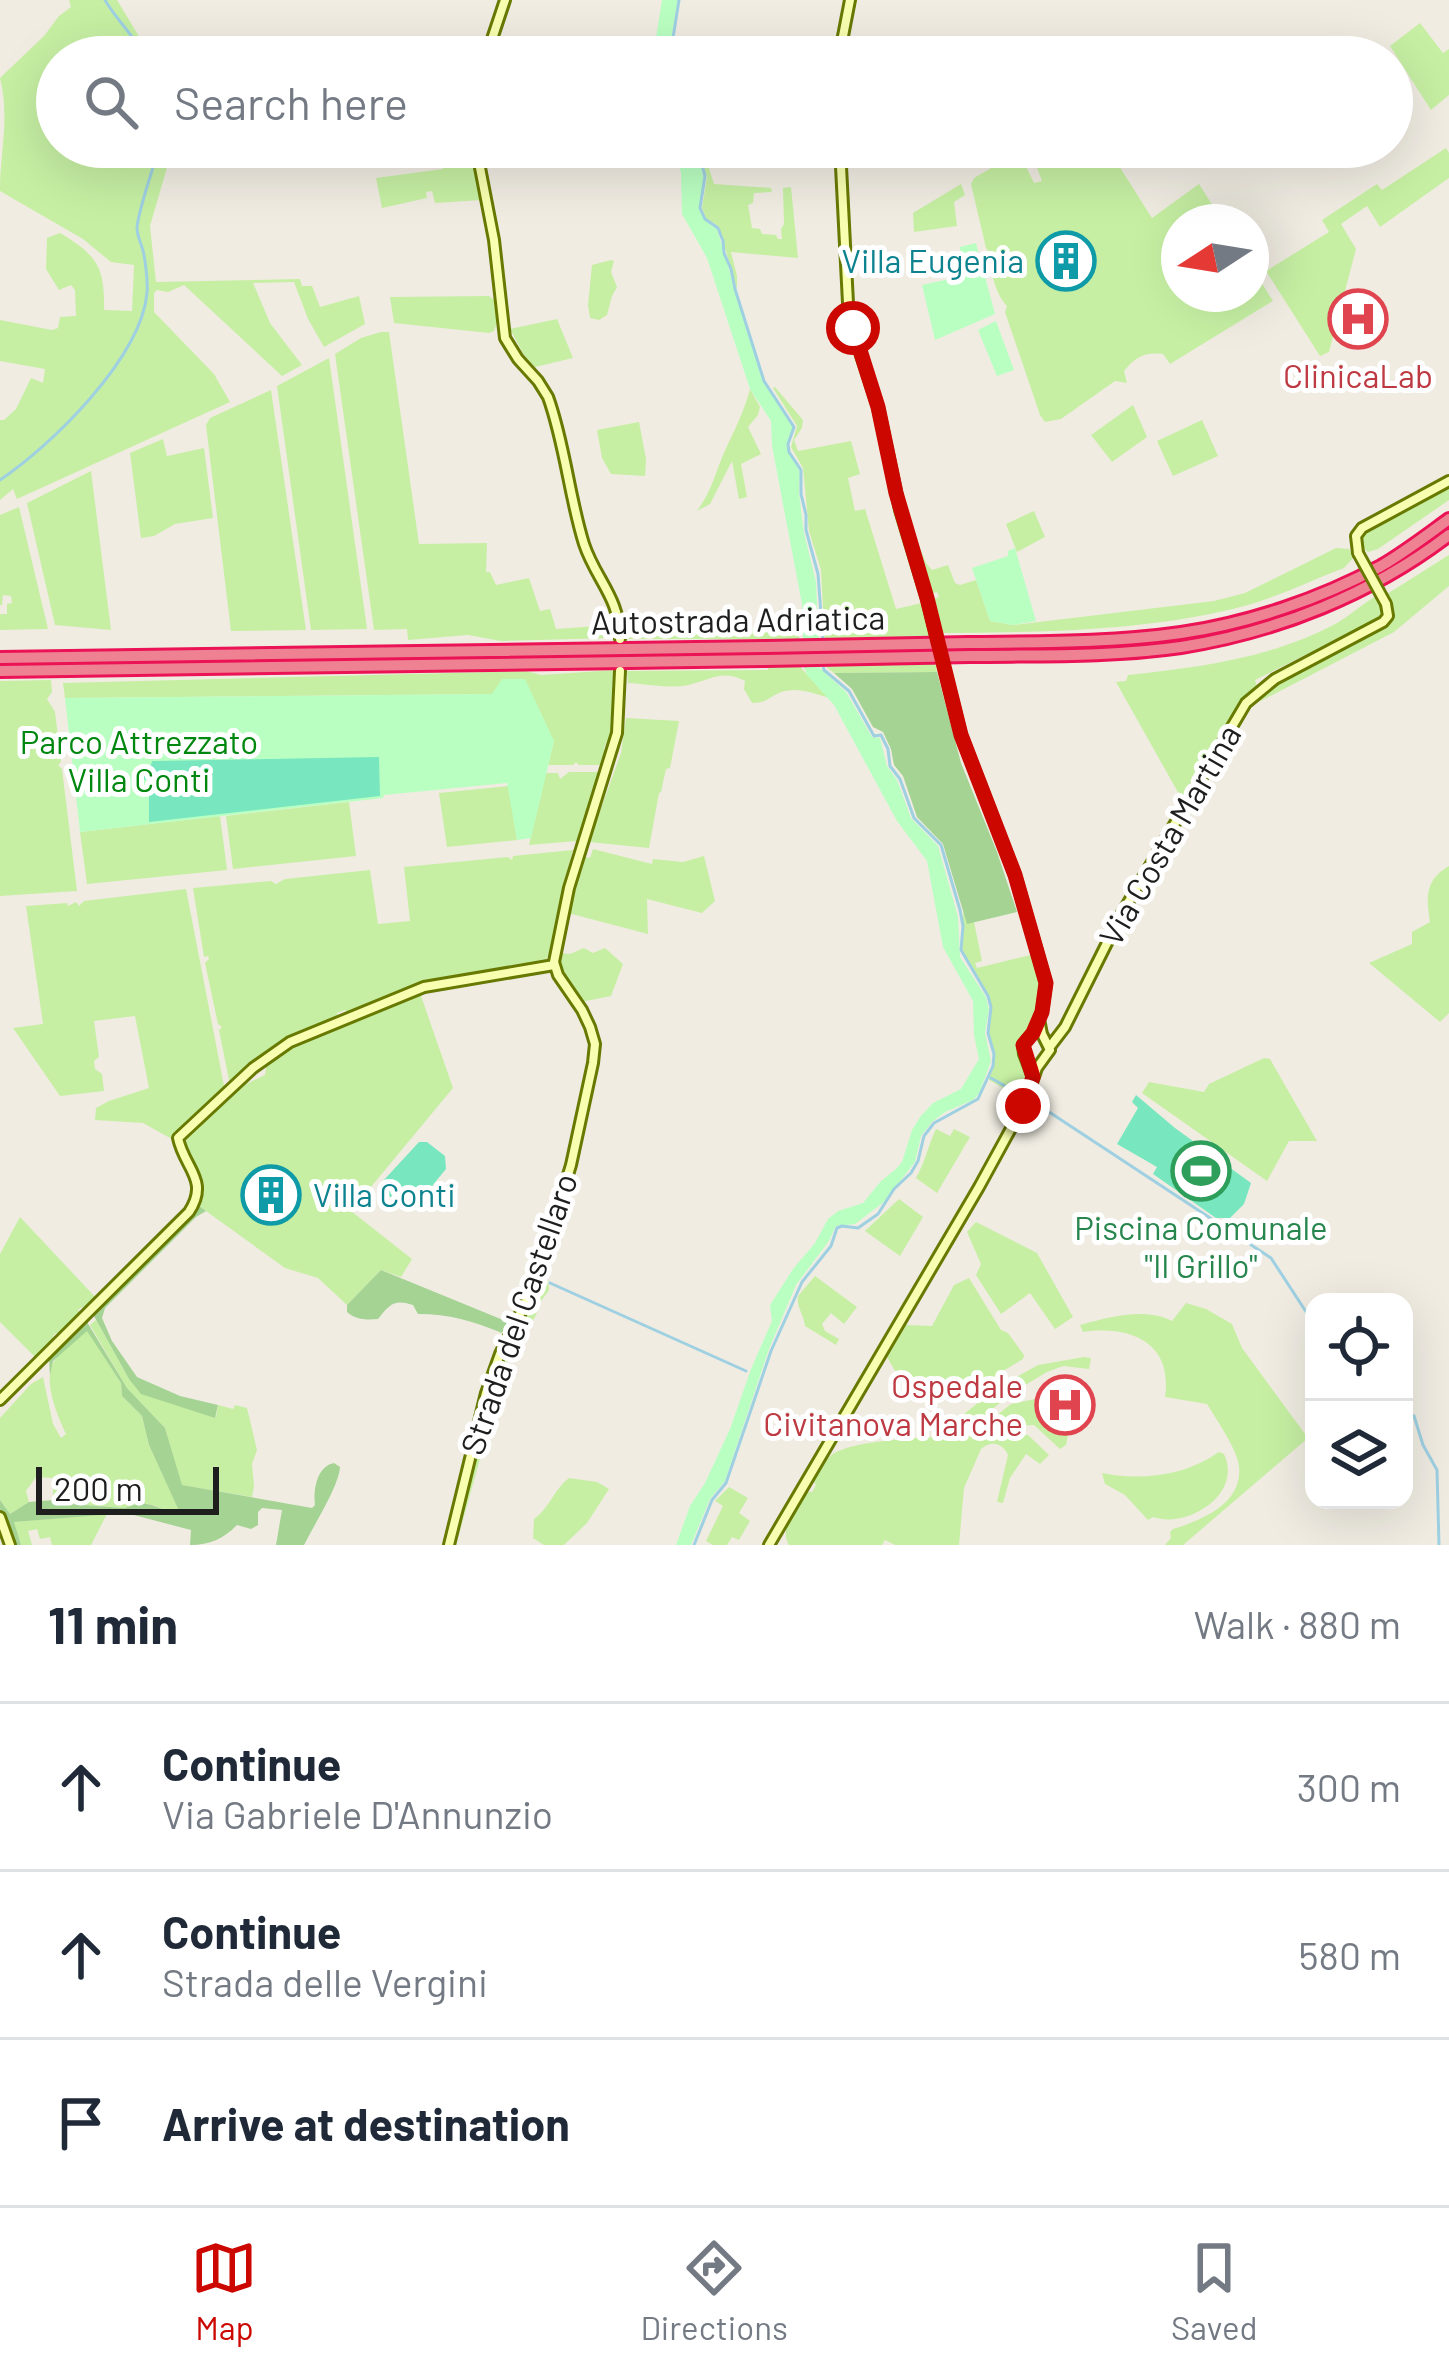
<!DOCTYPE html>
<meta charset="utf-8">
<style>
body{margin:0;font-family:Barlow,sans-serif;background:#f6f6f7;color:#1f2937}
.controls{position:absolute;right:36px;bottom:36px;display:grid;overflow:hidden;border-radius:24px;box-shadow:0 12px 48px #0002}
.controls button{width:108px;height:108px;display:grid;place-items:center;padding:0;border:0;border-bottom:3px solid #e0e1e3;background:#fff;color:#1f2937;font:60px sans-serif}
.compass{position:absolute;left:1161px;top:204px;width:108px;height:108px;border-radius:50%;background:#fff;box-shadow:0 12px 48px #0002;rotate:258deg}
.scale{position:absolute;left:36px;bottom:30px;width:183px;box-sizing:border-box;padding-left:12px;border:6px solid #1e1e1e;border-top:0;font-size:33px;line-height:42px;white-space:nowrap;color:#1e1e1e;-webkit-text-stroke:9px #fff;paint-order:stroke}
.stop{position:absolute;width:36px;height:36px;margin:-27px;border:9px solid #cb0700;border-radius:50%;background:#fff}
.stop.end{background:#cb0700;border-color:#fff;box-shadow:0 3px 12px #0008}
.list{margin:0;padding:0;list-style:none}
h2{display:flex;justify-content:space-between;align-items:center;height:156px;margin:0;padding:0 48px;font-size:51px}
h2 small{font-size:39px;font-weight:400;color:#747a83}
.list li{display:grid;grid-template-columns:78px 1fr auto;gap:36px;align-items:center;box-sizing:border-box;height:168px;padding:0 48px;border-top:3px solid #e0e1e3}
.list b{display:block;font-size:45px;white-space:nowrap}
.list p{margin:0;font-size:39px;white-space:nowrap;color:#747a83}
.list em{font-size:39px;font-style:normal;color:#747a83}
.icon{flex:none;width:66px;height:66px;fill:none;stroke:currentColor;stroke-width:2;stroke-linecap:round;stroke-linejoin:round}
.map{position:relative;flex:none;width:1449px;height:1545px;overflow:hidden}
.search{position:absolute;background:#fff;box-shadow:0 12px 48px #0002;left:36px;right:36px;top:36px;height:132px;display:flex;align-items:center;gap:30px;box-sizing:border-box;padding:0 42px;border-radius:66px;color:#747a83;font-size:45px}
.sheet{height:660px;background:#fff}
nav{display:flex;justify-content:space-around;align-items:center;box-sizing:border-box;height:168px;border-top:3px solid #e0e1e3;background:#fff;font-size:33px;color:#747a83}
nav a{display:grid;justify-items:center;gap:6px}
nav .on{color:#cb0700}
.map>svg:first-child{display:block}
.grass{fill:#c6efa3}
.forest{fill:#a4d393}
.park{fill:#baffc2}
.pitch{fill:#78e7c0}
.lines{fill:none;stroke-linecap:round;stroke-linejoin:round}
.stream{stroke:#9ed0e2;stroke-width:3}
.secondary-casing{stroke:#687900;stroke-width:14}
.highway-casing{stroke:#eb1255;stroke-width:16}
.secondary{stroke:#f8ffb1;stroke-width:8}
.highway{stroke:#ef8292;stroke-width:10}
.secondary-bridge-casing{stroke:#687900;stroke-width:14;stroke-linecap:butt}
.highway-bridge-casing{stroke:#eb1255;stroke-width:16;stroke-linecap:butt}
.secondary-bridge{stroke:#f8ffb1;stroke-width:8}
.highway-bridge{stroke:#ef8292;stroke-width:10}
.route{stroke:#cb0700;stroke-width:15}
.labels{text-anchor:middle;stroke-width:10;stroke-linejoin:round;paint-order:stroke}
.culture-label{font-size:33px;fill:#0d838f;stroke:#fff;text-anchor:end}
.health-label{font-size:33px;fill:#be3a42;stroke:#fff}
.street-label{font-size:33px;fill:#1e1e1e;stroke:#fff}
.park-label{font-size:33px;fill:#008710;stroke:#fff}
.leisure-label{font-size:33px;fill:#27864d;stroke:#fff}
</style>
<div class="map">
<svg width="1449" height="1545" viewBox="0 0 1449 1545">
<rect width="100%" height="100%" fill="#f0ece2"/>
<path class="grass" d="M69,0h48l32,53 22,-12 1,2 1,14h-116v90h116l-23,79 6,56 144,-3 2,7h10l8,21 39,-11 6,28 -41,23 -16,-28 -14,-37 -41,1 17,40 32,42 -20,11 -98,-91 -16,7 -11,-2 -3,3v19l60,62 16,28 -213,97 -4,-10 -13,11v-80h4l12,-11 15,-31 12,5 2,-14 -45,-8v-41l52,10 6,-2 2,-11 16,-1 -1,-26 -4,-5 -12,5 -13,-21 1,-31 13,-5c37,22 45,34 44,77l28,1 2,-46 -23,-3 -28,-23 -83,-48c0,-41 10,-72 0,-113l44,-42 15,-20 12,-9z
M1420,23l23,30 6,-4v46l-18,15 -41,-64z
M698,147h4l12,37 57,4 1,4 -18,1 -1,10 -5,2 4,23 8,1 2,5 14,1 2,4h4l-1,-10 3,-5 -1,-36 8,-1 7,71 -67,-6 6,24v13l-18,-62 -13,-9 -4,-10 5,-31z
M1029,147h18l-8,5 7,12 16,-10 -3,-7h48l45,71 47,-34 24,38h-44v72h72v-28l22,35 -103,63 -7,-10c-19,-2 -27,3 -39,17l3,12 -12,-2 -54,38 -16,3 -5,-7 -35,-103 2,-6c-10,-9 -19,-38 -16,-52l-5,-6 -15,-64 3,-6 45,-26 15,31 8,-2z
M472,148l9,52 -46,3 -3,-12 -6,1 1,6 -45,10 -6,-30 67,-9 -2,-20z
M1446,148l3,5v25l-69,49 -13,-21 -26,18 15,25 -27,103 -9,4 -54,-85 63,-39 -7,-12 55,-36 5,6z
M961,184l4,11 -11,7 3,24 -43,6 -1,-19z
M611,260l3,1 -3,11 6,15 -5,9 -5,19 -8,5 -9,-2 -2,-13 4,-40z
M489,296l8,6 1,18 -4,11 -5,2 -95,-10 -4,-26z
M557,319l16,39 -38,9 -11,-12 -14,-26z
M381,332h8l30,212 68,-1 -1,29h4l6,13 33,-7 11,33 10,-2 6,20 56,-4 1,13 -112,3 -33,-6 -60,5 -1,-11 -33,1 -39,-276 26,-16z
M329,358l38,271 -56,1 -34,-244z
M775,387l28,33 -1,8 -8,12 4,11 53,-10 9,33 -12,4 7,33 10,-2 31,100 26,-6 15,69 -103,1 -8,-6 -5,-97 -12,-39 -6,-63 -12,-21 6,-21 -24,-38z
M750,389l10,18 -2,8 -10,12 13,27 -20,10 6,33 -8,2 -7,-38 -22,43 -13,7c11,-15 16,-29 22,-46 10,-26 24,-48 31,-76z
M271,390l35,240 -75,1 -25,-206 4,-7z
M1133,405l14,32 -35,25 -21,-27z
M1202,420l16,36 -45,20 -16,-35z
M639,422l7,37 -1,17 -34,-2 -9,-16 -5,-28z
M163,439l4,17 37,-8 9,70 -38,6 -21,12 -13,2 -11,-85z
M91,471l20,159 -56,-5 -28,-122z
M1449,486v14l-71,49 -10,3 -6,-5v-10l4,-7z
M19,507l29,122h-2l-46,1v-16h7v-10l5,-1 -1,-7 -8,-1 -1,10h-2v-90z
M1034,511l11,26 -28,15 -11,-28z
M913,530l13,33 6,7 16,-5 7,18 5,2 16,-5 14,41 23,4 201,-24 31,-8 91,-45 13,1 5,8 -10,11c-32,12 -64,28 -96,37 -101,27 -206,27 -309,28l-7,-33 7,-3 -2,-5 -7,2 -20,-62z
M1449,555v31l-55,46 -145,75 31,-26 109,-56c9,-11 5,-20 -2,-31z
M1376,596c5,9 8,14 1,23l-122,61 2,6 -18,17 -20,40 -10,5 2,6 -27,49 -68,-121 10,-1 2,-6c73,-8 144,-17 209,-52 14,-8 25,-19 39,-27z
M668,616l34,5 19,8 78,3 2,36 28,30c-16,-5 -34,-12 -50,-5 -11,5 -13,10 -27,10l-8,-14 1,-8c-23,-12 -34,-1 -57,4 -18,4 -41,-1 -60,-2l-1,-12 141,-1 -1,-31h-142v-14l24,-8z
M615,670c-2,27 4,55 -11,78l2,4 -4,13h-23l-3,-3 -3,3h-25l6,-24 -51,-61 -10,14 -428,4 -2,-15 463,-12 15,4z
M51,680l1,12 -5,7 8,13 6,50 -3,3 4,4 15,122 -77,5v-215z
M626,718l53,3 -9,47 -4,1 -5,23 -2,1 -10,55 -60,-6 32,-89z
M569,772h31l-23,69 -48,4 17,-72h12l2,6z
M509,786l8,54 -70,7 -8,-54z
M349,802l7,54 -123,13 -7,-53z
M220,816l7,54 -140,14 -7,-52z
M593,849l59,15 1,-5 30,3 21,-6 11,45 -13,12 -55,-14 1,35 -80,-21 17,-56 5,1z
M573,850l-8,28 -13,72 -7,11 -126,23 -71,30 -3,-4 -8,3 1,6c-41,18 -76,34 -108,66l-11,-55 3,-3 -4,-3 -13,-61 4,-4 -1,-3 -4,1 -11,-69 78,-7 5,3 9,-5 85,-9 8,54 32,-3 -6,-54 104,-10 4,3 1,-4z
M1449,866v147l-9,9 -71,-59 43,-19v-12l18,-10c-4,-25 -5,-42 19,-56z
M186,889l39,202 -34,29 -2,-1 -11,13 -4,-1 1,5 -5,2 -27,-15 -48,-3 1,-12 13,-7 40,-13 -14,-72 -41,5 5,36 -5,4 1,8 7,5 2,17 -44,5 -47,-68 30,-4 -17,-118 41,-3 1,3 8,-4 3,4 5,-5z
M963,911l4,12 7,-1 8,39 -7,2 2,5 58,-14 6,21v21l-10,32 -12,18c1,23 13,26 3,53l-33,-19 6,-25 -6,-22 3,-25 -3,-12 -27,-46z
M584,948l9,5 12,-5 18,16 -12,32 -30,6c-10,-15 -26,-31 -20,-49l9,1z
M420,993l33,95 -102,123 61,48 -11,18 -20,-7 -34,35 -29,-27 -33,-10 -86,-62c14,-32 -16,-43 -13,-71l52,-47 27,-13 2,-13 30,-19z
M1264,1058l6,1 47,82h-28l-22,40 -125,-88 7,-11 55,10 5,-8z
M936,1129l14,7 4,-7 16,8 -33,56 -21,-15c9,-16 12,-32 20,-49z
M899,1199l24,18 -23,39 -35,-25z
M20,1217l78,83 -12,10 -4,-3 -4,3 4,5 -19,18h-7l-3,3 2,6 -16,15h-4l-35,-35v-68z
M976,1222l61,31 36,64 -18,12 -25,-36 -29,21 -25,-39 5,-11 -14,-32z
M815,1276l42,31 -13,17 -13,-11 -9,11 3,7 14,8 -3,6 -31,-19c-1,-11 -9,-19 -7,-30z
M542,1278l6,2 1,10 -8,11 -6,16 -21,29 -7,17 -13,60 -14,36 -24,86 24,-111 24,-79z
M969,1278l32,52 7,3 16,22 -1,4 -45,27 -62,1 -8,6 -21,-36 19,-32 26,1 22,-41z
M1186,1303l20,6 26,15 10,24 66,90 -125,107h-18l6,-7 -1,-6 3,-3c29,-9 70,-25 66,-63 -2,-17 -23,-47 -32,-62l-42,-7c8,-54 -34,-72 -82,-65l-3,-7c29,-8 65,-18 92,-4z
M96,1320l33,59 87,38 2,-12 15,4 2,-4 12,3 10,42 -5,14 2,22 -2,11 -71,-12 -16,-57 -38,-40 -37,-63z
M87,1330l34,53 1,13 20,20 7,29 31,67 -2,4 -25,-11 -12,-2 -17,5 -55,-4 -16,-4v-22l-17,-1 -10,14 3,11 -19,12 -10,-14v-82l31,-34 12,-7 10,47 8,14 5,-4c-9,-20 -26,-57 -9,-77 8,-10 20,-18 30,-27z
M1084,1357l7,1 -2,11 -26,-3 -16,6 -32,19 -44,35 -24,2 48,-39 43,-24z
M1049,1396l-3,19 25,5 -5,25 -6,4 -26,-24 -47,2v-4l24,-19z
M1028,1435l21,20 -9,9 -14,-10 -16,24 -7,25 -6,-1 11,-47c-5,-12 -17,-15 -27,-6l-17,39 -5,57h-64l-10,-5 -3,5h-93c-11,-18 9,-37 19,-53h4l4,-7 -3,-4c4,-7 10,-19 16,-24 26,-24 160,-20 199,-22z
M1219,1452l5,2c19,40 -36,75 -71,63l-5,3 -23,-25 -20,-11 -3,-11c39,8 83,3 117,-21z
M569,1478l28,4 12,7 -22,34 -23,22h-20l-11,-7 1,-19c15,-10 20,-30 35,-41z
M729,1487l19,11 -9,15 11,8 -11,19 -7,-3 -5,8h-14l-7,-4 17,-35 -8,-5z
M107,1514l-16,31h-39l-2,-8 -10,2 -3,-10 -9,2 4,14h-11l-8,-23z"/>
<path class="forest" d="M937,672l24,91 36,89 20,60 -50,12 -24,-80 -26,-27 -14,-41 -9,-11 -3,-16 -8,-17 -10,-5 -21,-38 -18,-16z
M199,1206l7,5 -10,6 -91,91 -3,10 10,23 25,36 43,19 38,9 -3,13 -74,-24 -12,-15 -35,-63z
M381,1270l127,52 -6,11c-29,-12 -53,-19 -84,-19l-5,-9c-19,-6 -23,-1 -35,14 -11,1 -22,1 -31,-7v-7z
M87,1322l40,66 38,40 17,57 130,23 3,-3c-2,-15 2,-39 19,-42l6,4c-1,19 -26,58 -36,78h-28l6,-35 -20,-2 -4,4v13l-7,4 -14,-4c-14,14 -27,20 -47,20l1,-15 -65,-17 -112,9 7,23h-6l-15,-36v-9l10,14 19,-12 24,-2 17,4 54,4 17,-5 11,2 25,10 3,-2 -31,-68 -7,-29 -20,-20 -1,-13 -34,-52 -34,30 -3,14 -1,-16z"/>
<path class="park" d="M662,0h16l-10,57h-15z
M675,147h20c1,10 7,19 8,29 3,25 -15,34 14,53l45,150 31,48 -6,20 13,25 -1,21 5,40 12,49 4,86 26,24 26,45 8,1 7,28 10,14 14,38 27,28 20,71 2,40 26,40 3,12 -4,24 6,28 -12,33 -6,6 -28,12 -13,10 -11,14 -6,26 -31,40 -29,22 -19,2 -7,15 -33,44 -27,64 -44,132 -15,18 -19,46h-15l14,-39 15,-23 25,-54 21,-60 21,-48 -2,-16 23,-36 22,-26 13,-24 10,-8 25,-8 18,-22 15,-12 6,-7 10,-32 8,-13 13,-14 28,-14 18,-30 -5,-24 -1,-34 -30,-54 -16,-86 -30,-40 -63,-116 -27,-30 -3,-8 -2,-63 -30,-158 -1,-25 -21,-32 -43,-131 -25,-44 -1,-41z
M976,243l19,71 -60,26 -13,-55 41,-9 -3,-29z
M996,321l18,49 -17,6 -19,-46z
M1015,548l21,73 -23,4 -23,-4 -18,-53 36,-12v-5z
M502,679h23l29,62 -23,97 -14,2 -10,-57 -123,12 -1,3 -303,34 -15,-134 427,-4z"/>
<path class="pitch" d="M379,757l1,39 -231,26v-42l-9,-1 -1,-12 12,-2 1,-4z
M1136,1095l39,33 76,55 -7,21 -14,14h-14l-63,-44 4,-7 -40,-23 21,-36 -6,-6z
M419,1142h8l18,14 1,13c-21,24 -29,48 -60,25l-3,-13z"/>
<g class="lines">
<path class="stream" d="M105,0c12,21 29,35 40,57
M670,57l9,-57
M697,147l8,29 -5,32 5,11 13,9 5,13 1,12 7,16 4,20 29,92 30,46 -6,17 1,8 12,18v24l5,21v15l12,44 5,67
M0,480c52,-35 141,-122 147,-187 1,-12 -1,-26 -3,-38 -1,-8 -7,-18 -7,-27 1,-18 17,-61 22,-81
M991,1078l52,30 228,150 43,66
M550,1283l196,88
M1404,1412l10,4 9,29 14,25 2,75
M694,1545l18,-45 14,-17 45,-132 31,-69 29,-36 6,-18 5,-2 16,2 20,-14 16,-25 17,-16 7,-12 6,-25 10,-13 44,-24 15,-33 1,-12 -6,-21 3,-26 -3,-11 -27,-46 2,-24 -3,-16 -19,-65 -27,-27 -14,-39 -10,-13 -2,-17 -7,-14 -7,1 -25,-45 -25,-21 -2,-8"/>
<defs>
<path id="secondary" d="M486,57l19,-57
M839,57l11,-57
M476,147l18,93 11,98 13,21 20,22 10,16c17,47 21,99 36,147 12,36 36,54 36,95
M840,147l8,156 4,25 26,79 22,103 27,89 34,136 54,140 31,108 -4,29 -9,21 -10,12 1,9 9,23
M1358,553l-2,-17 6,-8 87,-47
M1049,1048l16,-21 57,-114 124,-210 29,-24 108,-57 5,-6 -2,-12
M0,1400l189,-188c21,-32 -5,-44 -11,-74l75,-70 37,-26 134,-55 130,-22
M0,1517l10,28
M449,1545l37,-152 14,-39 34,-68 37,-121 22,-102 2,-19 -5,-17 -8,-17 -24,-35 -4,-13 15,-74 48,-155 3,-62
M769,1545l210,-358 46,-84 12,-35 13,-18 -8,-16 -3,-15"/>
<path id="highway" d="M969,643c70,-1 142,0 212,-10 68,-10 139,-34 200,-67 24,-14 46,-31 68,-47
M970,656c69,-1 141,1 211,-9 96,-15 191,-53 268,-112
M0,658l766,-11
M0,671l766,-11"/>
</defs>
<use href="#secondary" class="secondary-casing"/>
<use href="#highway" class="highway-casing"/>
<use href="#secondary" class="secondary"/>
<use href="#highway" class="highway"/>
<defs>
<path id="secondary-bridge" d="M1358,553l28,51"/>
<path id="highway-bridge" d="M766,647l203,-4
M766,660l204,-4"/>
</defs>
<use href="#secondary-bridge" class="secondary-bridge-casing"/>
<use href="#highway-bridge" class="highway-bridge-casing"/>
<use href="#secondary-bridge" class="secondary-bridge"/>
<use href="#highway-bridge" class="highway-bridge"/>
</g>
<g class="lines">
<path class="route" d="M853,328l25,79 18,86 31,105 34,137 54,140 31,108 -4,29 -9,21 -10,12 10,32 -10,29"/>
</g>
<defs>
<symbol id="building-ring" viewBox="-11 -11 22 22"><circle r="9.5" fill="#fff" stroke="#0f9aa8" stroke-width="1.5"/><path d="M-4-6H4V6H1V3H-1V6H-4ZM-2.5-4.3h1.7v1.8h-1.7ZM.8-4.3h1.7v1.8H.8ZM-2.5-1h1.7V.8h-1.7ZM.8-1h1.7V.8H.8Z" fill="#0f9aa8"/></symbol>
<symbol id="hospital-ring" viewBox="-11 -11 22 22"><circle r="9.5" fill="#fff" stroke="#e0444e" stroke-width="1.5"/><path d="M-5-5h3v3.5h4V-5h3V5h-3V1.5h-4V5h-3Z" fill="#e0444e"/></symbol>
<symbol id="stadium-ring" viewBox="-11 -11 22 22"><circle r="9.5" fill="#fff" stroke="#2e9e5b" stroke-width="1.5"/><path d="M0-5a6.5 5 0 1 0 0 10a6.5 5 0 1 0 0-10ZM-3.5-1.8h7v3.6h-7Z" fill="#2e9e5b"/></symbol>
</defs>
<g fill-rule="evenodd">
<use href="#building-ring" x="1033" y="228" width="66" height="66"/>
<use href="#hospital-ring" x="1325" y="286" width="66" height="66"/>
<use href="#stadium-ring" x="1168" y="1138" width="66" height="66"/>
<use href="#building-ring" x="238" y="1162" width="66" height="66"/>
<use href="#hospital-ring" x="1032" y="1372" width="66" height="66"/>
</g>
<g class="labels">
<g class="culture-label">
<text x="1024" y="273">Villa Eugenia</text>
<text x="313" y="1207" text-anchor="start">Villa Conti</text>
</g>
<g class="health-label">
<text x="1358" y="388">ClinicaLab</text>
<text x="1023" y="1398" text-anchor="end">Ospedale<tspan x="1023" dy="38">Civitanova Marche</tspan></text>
</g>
<g class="street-label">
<text transform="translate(738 620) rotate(-1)" y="12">Autostrada Adriatica</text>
<text transform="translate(1170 835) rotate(-60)" y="12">Via Costa Martina</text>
<text transform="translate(519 1314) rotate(-71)" y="12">Strada del Castellaro</text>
</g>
<g class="park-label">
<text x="139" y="754">Parco Attrezzato<tspan x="139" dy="38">Villa Conti</tspan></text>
</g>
<g class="leisure-label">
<text x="1201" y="1240">Piscina Comunale<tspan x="1201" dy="38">"Il Grillo"</tspan></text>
</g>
</g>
</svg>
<div class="controls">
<button><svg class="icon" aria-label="locate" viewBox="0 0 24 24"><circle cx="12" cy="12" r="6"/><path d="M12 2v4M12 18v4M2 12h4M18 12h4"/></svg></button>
<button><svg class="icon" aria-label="layers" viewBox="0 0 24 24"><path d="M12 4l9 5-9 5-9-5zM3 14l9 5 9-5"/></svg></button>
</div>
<svg class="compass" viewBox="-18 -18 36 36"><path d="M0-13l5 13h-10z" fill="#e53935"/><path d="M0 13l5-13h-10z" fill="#747a83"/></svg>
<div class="scale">200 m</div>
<div class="stop" style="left:853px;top:328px"></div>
<div class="stop end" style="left:1023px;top:1106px"></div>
<div class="search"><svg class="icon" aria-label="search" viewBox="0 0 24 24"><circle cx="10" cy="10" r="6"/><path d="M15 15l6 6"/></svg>Search here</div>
</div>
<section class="sheet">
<h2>11 min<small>Walk · 880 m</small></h2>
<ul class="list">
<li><svg class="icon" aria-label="ahead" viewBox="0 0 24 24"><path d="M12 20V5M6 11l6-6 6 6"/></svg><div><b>Continue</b><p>Via Gabriele D'Annunzio</p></div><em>300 m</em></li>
<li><svg class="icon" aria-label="ahead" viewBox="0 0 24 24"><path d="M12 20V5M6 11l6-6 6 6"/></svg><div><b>Continue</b><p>Strada delle Vergini</p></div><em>580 m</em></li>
<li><svg class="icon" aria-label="arrive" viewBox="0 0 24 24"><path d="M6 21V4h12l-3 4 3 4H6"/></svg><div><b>Arrive at destination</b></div></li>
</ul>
</section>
<nav>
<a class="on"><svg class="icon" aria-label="map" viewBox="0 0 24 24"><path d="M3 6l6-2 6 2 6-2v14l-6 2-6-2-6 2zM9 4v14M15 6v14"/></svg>Map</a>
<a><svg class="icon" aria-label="directions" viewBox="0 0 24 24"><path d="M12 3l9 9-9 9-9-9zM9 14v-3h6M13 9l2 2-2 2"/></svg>Directions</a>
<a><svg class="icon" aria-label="saved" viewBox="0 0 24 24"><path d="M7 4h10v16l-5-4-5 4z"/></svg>Saved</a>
</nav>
